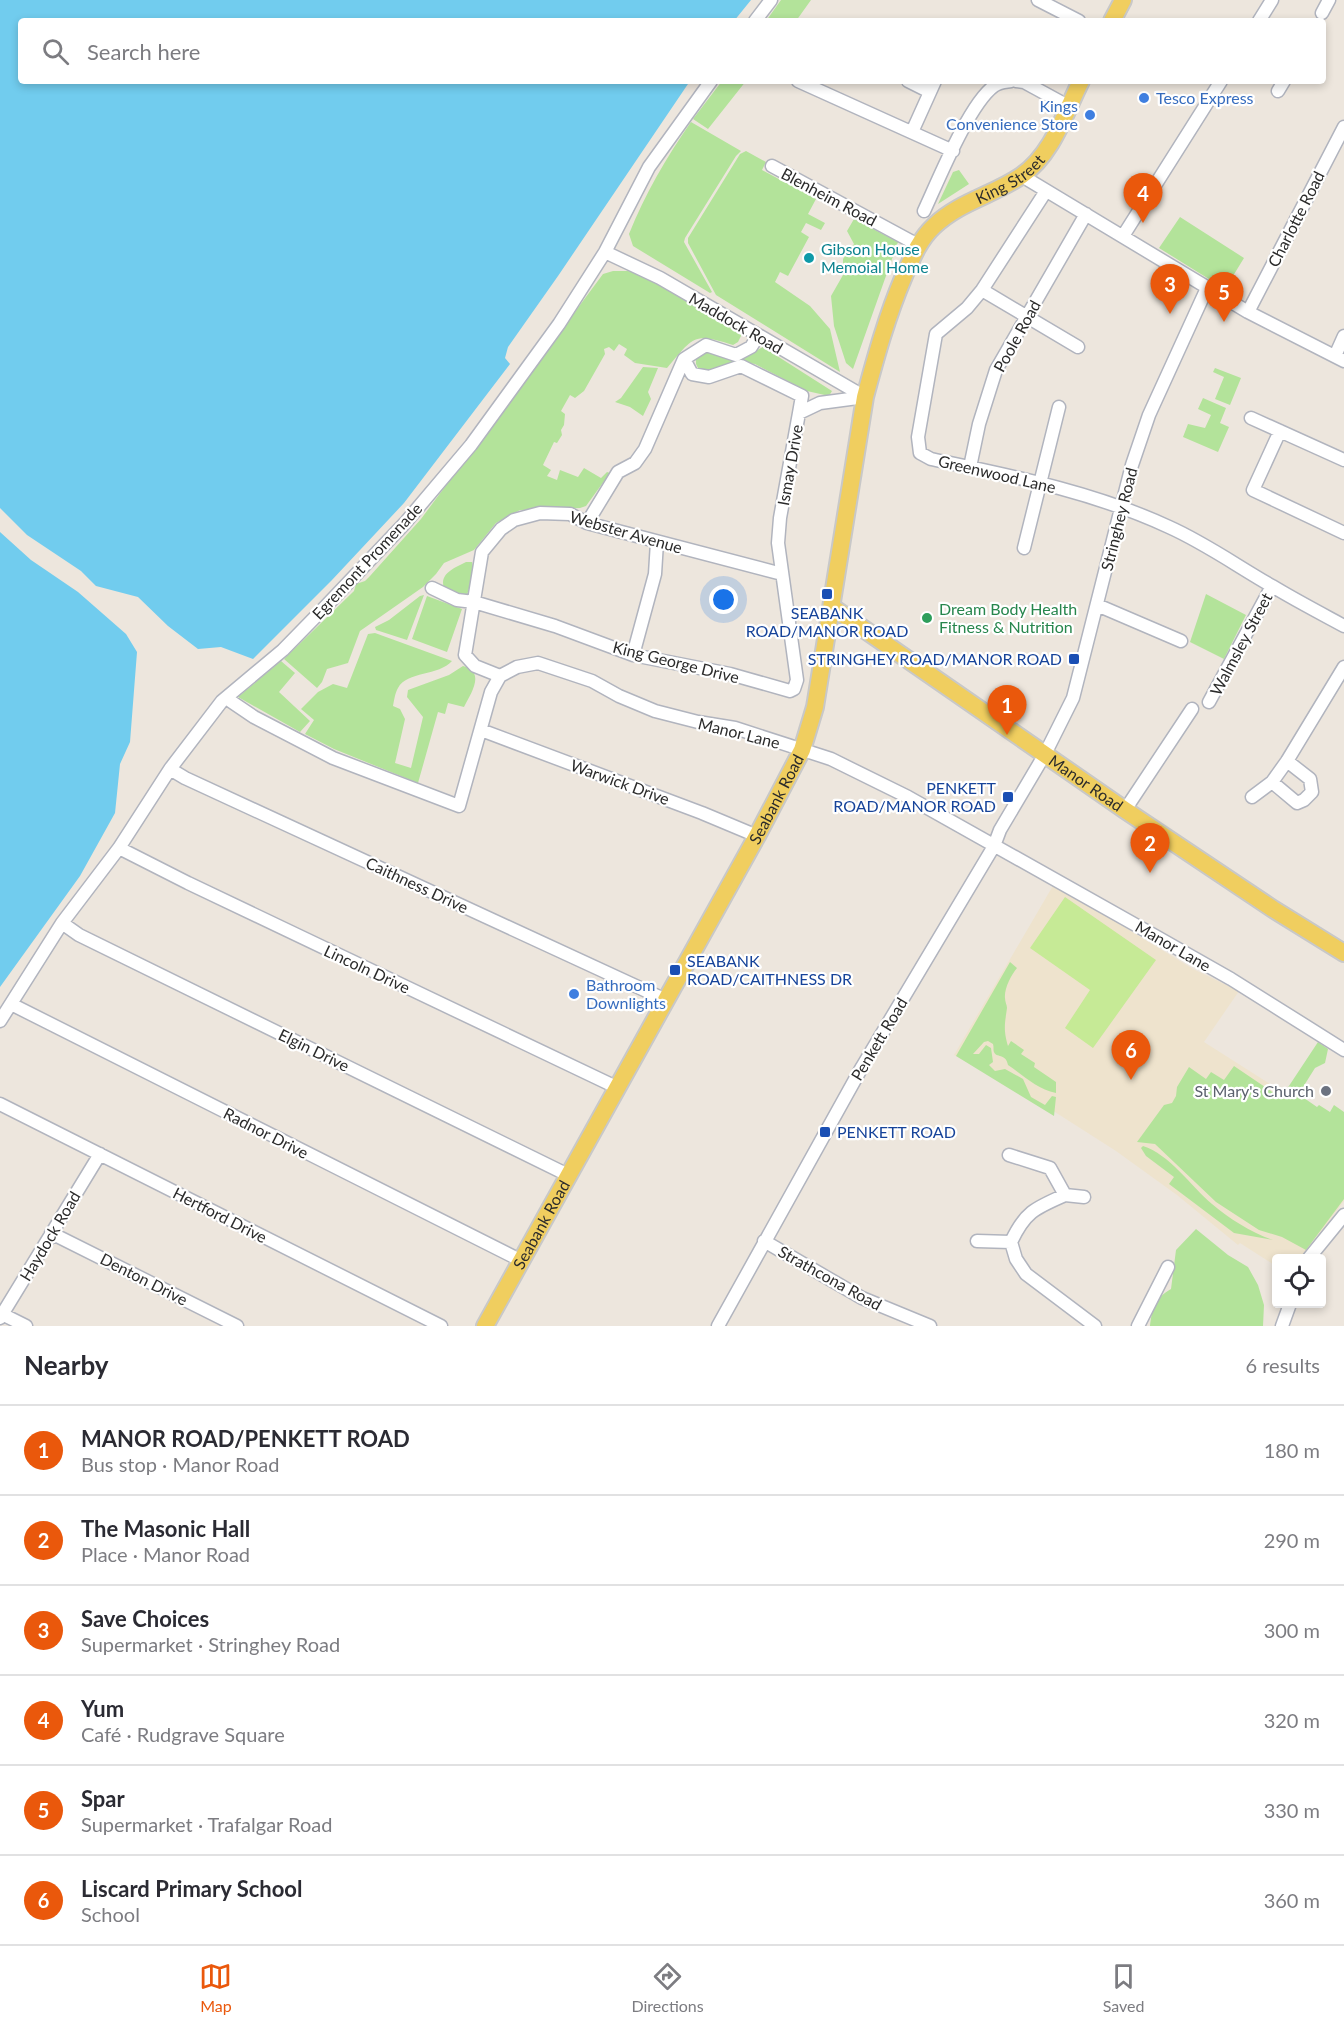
<!DOCTYPE html>
<meta charset="utf-8">
<style>
body{margin:0;font-family:Lato,sans-serif;background:#f2f2f3;color:#2b2b33}
.controls{position:absolute;right:18px;bottom:18px;display:grid;overflow:hidden;border-radius:6px;box-shadow:0 3px 9px #0003}
.controls button{width:54px;height:54px;display:grid;place-items:center;padding:0;border:0;border-bottom:2px solid #e1e1e2;background:#fff;color:#2b2b33;font:30px sans-serif}
.you{position:absolute;left:724px;top:600px;width:21px;height:21px;margin:-15px;border:4px solid #fff;border-radius:50%;background:#1a73e8;box-shadow:0 0 0 9px #1a73e833}
.badge{display:grid;place-items:center;width:39px;height:39px;border-radius:50%;background:#ea580c;color:#fff;font-size:20px;font-weight:700}
.pin{position:absolute;translate:-50% -50px;filter:drop-shadow(0 2px 3px #0008)}
.pin::after{content:'';position:absolute;top:32px;width:21px;height:18px;background:inherit;clip-path:polygon(0 0,100% 0,50% 100%)}
.list{margin:0;padding:0;list-style:none}
h2{display:flex;justify-content:space-between;align-items:center;height:78px;margin:0;padding:0 24px;font-size:26px}
h2 small{font-size:20px;font-weight:400;color:#7c7c81}
.list li{display:grid;grid-template-columns:39px 1fr auto;gap:18px;align-items:center;box-sizing:border-box;height:90px;padding:0 24px;border-top:2px solid #e1e1e2}
.list b{display:block;font-size:22px;white-space:nowrap}
.list p{margin:0;font-size:20px;white-space:nowrap;color:#7c7c81}
.list em{font-size:20px;font-style:normal;color:#7c7c81}
.icon{flex:none;width:33px;height:33px;fill:none;stroke:currentColor;stroke-width:2;stroke-linecap:round;stroke-linejoin:round}
.map{position:relative;flex:none;width:1344px;height:1326px;overflow:hidden}
.search{position:absolute;background:#fff;box-shadow:0 3px 9px #0003;left:18px;right:18px;top:18px;height:66px;display:flex;align-items:center;gap:15px;box-sizing:border-box;padding:0 21px;border-radius:6px;color:#7c7c81;font-size:22px}
.sheet{height:618px;background:#fff}
nav{display:flex;justify-content:space-around;align-items:center;box-sizing:border-box;height:84px;border-top:2px solid #e1e1e2;background:#fff;font-size:16px;color:#7c7c81}
nav a{display:grid;justify-items:center;gap:3px}
nav .on{color:#ea580c}
.map>svg:first-child{display:block}
.education{fill:#eee3cd}
.green{fill:#b3e39a}
.pitch{fill:#c6ea96}
.water{fill:#71ccee}
.lines{fill:none;stroke-linecap:round;stroke-linejoin:round}
.minor-casing{stroke:#b1b4be;stroke-width:15}
.major-casing{stroke:#c8c8c8;stroke-width:20}
.minor{stroke:#fff;stroke-width:12}
.major{stroke:#f0ce5f;stroke-width:16}
.shop-dot{fill:#3f7fe0;stroke:#fff;stroke-width:2}
.culture-dot{fill:#0f9aa8;stroke:#fff;stroke-width:2}
.transit-dot{fill:#1a4fb4;stroke:#fff;stroke-width:2}
.leisure-dot{fill:#2e9e5b;stroke:#fff;stroke-width:2}
.worship-dot{fill:#6b7280;stroke:#fff;stroke-width:2}
.labels{text-anchor:middle;stroke-width:4.5;stroke-linejoin:round;paint-order:stroke}
.shop-label{font-size:16px;fill:#366cbe;stroke:#fff;text-anchor:start}
.street-label{font-size:16px;fill:#2b2b2b;stroke:#fff}
.culture-label{font-size:16px;fill:#0d838f;stroke:#fff;text-anchor:start}
.leisure-label{font-size:16px;fill:#27864d;stroke:#fff;text-anchor:start}
.transit-label{font-size:16px;fill:#164399;stroke:#fff;text-anchor:end}
.worship-label{font-size:16px;fill:#5b616d;stroke:#fff;text-anchor:end}
</style>
<div class="map">
<svg width="1344" height="1326" viewBox="0 0 1344 1326">
<rect width="100%" height="100%" fill="#ede6dd"/>
<path class="education" d="M1054,884l139,85 46,22 -35,51 140,89v70l-42,57h-26v8l-36,-23 -2,2 -61,-50 -61,-44 -72,-46 -90,-50z"/>
<path class="green" d="M781,0h30l-15,21h-30z
M722,81h24l-38,48 -15,-10z
M691,122l50,29 -5,5 -51,82 -1,4 28,50 -2,1 -77,-47 -4,-12c16,-40 37,-76 62,-112z
M746,151l20,11 -4,8 54,29 -8,15 17,9 -4,7 -15,-7 -5,9 8,5 -21,39 -8,-4 -5,10 35,24 20,23 10,43 -124,-77 -28,-52v-5l52,-84z
M959,170l10,14 -31,20 15,-32z
M1180,217l64,41 -19,31 -66,-41z
M854,219l44,23 -45,127 -7,-6 -12,-37 -3,-30 12,-21v-16l11,-15 -7,-13z
M613,271h15l12,3 102,60 -4,8 -5,3c-41,-13 -39,-8 -66,23l-32,-5 -11,-8 3,-6 -8,-5 -5,7 -5,-4 -5,2 1,5 -21,37 -9,7 -5,-3 -9,16 4,3 -1,11 -3,5 1,5 -5,8 -3,-1 -11,23 8,5 -4,6 10,4 3,-10 18,7 6,-9 17,10 6,-6 3,1 -24,33 -6,2 -60,2 -24,13 -22,27 -30,13 -8,11 -13,13 -63,44 -12,32 -21,6 -5,13 -5,6 -33,-29 70,-68 2,-7 9,-3 5,-5 51,-57 182,-245z
M763,347l69,44 -3,5 -22,-5 -52,-27 -14,-2 -33,10 -9,-2 -3,-6v-6l8,-8 34,10z
M643,367l15,1 -10,24 3,7 -8,17 -13,-9 -15,-5 6,-4z
M1215,368l26,10 -11,27 -15,-6 9,-22 -11,-5z
M1203,398l23,10 -6,15 9,4 -11,25 -35,-15 5,-13 17,4 6,-13 -13,-6z
M466,562h6l2,10 -7,23 -5,2 -18,-9c-5,-14 10,-20 22,-26z
M1206,594l40,21 -22,44 -34,-17z
M424,595l-17,45 -31,-10 -1,-3 14,-7 31,-24z
M427,596l35,13 -15,43 -35,-13z
M375,633l77,28c-13,15 -45,10 -54,27 -3,5 -4,13 -5,18l7,3 5,10 -10,44 16,5 12,-51 -16,-20 1,-7 41,-15 14,-9c23,6 8,27 1,41l-16,-4 -3,11 -7,-2 -20,71 -84,-34 -29,-15 9,-14 -13,-11 17,-17 15,-8 14,4 21,-54z
M281,661l14,12 -16,19 31,29 -10,11 -62,-35z
M1010,962l7,6c-6,7 -13,21 -12,30 0,4 2,7 2,10 -2,15 -4,21 1,38l3,-5 13,9 -3,4 14,9 -1,4 22,15v11c-19,-4 -32,-17 -48,-28 -2,-12 -12,-7 -14,-13 -1,-2 0,-5 -1,-8l-5,-3 -4,1 -11,12h6l7,-9 5,3 2,14 -4,3 6,6 10,-2 18,10 8,18 14,8 7,-9 4,1 -2,19 -98,-60z
M1318,1042l10,7 -3,14 -10,5 -17,27 3,5 3,-2 13,9 2,-2 11,7 4,-7 10,7v87l-38,51 -24,-13 -23,-7 -43,-28 -61,-58 -18,-2 27,-37 8,-2 4,-7 1,-9 12,-20 17,12 5,-7 13,8 10,-14 47,32z
M1143,1146c26,8 48,40 69,58 18,15 38,28 61,36l-39,-7 -65,-49 5,-7 -28,-21 -5,-8z
M1196,1229l32,26 20,12 10,18 6,20 -1,21h-113c2,-17 5,-28 21,-37l5,-39z"/>
<path class="pitch" d="M1065,897l91,63 -63,88 -28,-20 25,-38 -60,-42z"/>
<path class="water" d="M0,0h751l-17,21h-713v60h669l-132,195 -50,71 -3,11 5,6 -106,139 -72,77 -79,79 -32,-12 -23,2 -30,-23 -30,-29 -42,-11 -15,-15 -54,-36 -27,-27z
M0,532l31,28 47,32 48,42 11,18 -7,90 -10,22 -5,49 -35,63 -80,111z"/>
<g class="lines">
<defs>
<path id="minor" d="M1038,0l41,21
M1322,13l7,-13
M755,21l16,-21
M1259,21l13,-21
M798,81l155,70
M908,81l22,11
M1016,81l8,1 44,24
M1278,91l6,-10
M912,132l23,-51
M772,166l146,79
M1022,176l226,136 96,49
M1046,191l-64,99 -15,18 -31,26 -18,103 2,16 11,6c81,17 163,33 238,68 36,16 68,39 103,59 23,14 48,27 72,40
M924,211c14,-30 45,-107 70,-125 5,-4 11,-4 17,-5
M1123,236l98,-155
M605,252l55,26 205,119
M982,290l96,57
M1248,312l96,-185
M1335,356l9,-20
M684,359l8,15 17,3 32,-11 61,30 -3,17 21,-10 45,-6
M1251,418l93,42
M1280,431l-27,59 91,43
M970,467l9,-43 17,-54 90,-156
M587,523l31,-51 17,-9 10,-14 39,-90 22,-14 30,10 15,-8 7,-11
M1024,548l35,-141
M432,588l25,12 17,2 81,24 78,29 97,19 60,17 4,-2 3,-9 -19,-137 2,-25 19,-105
M1097,605l84,36
M633,655l22,-81 2,-32
M500,676l-25,-10 -10,-11 17,-103 19,-23 13,-9 26,-7 30,1 17,9 195,51
M226,698l28,19 79,41 126,48 32,-114 9,-16 17,-9 21,-4 54,18 27,15 36,15 43,11 37,6 96,31 77,38 249,140 74,42 113,71
M1209,702l63,-116
M481,730l221,83 55,23
M170,769l15,9 481,222
M1272,782l25,21 7,-3 8,-8 -2,-13 -23,-18
M1252,797l20,-15 15,-21 57,-94
M1125,810l67,-101
M119,848l69,35 428,204
M62,923l17,12 489,240
M11,1004l509,256
M0,1021l62,-98 57,-75 51,-79 52,-68 61,-51 43,-44 79,-83 66,-78 88,-121 46,-72 44,-85 62,-86
M0,1104l441,222
M1009,1155l41,13 15,27c-30,13 -40,17 -54,47
M1065,1195l19,2
M51,1233l186,93
M764,1241l98,57 68,28
M977,1241l34,1 5,17 10,15 69,52
M1309,1258l35,-43
M2,1314l24,12
M0,1318l100,-164
M718,1326l144,-259 132,-221 6,-16 45,-76 28,-56 59,-233 17,-50 58,-127
M1138,1326l30,-59
M1282,1326l8,-22"/>
<g id="major">
<path d="M1112,21l11,-21"/>
<path id="s1" d="M832,607l293,203 148,99 71,44"/>
<path id="s2" d="M485,1326l272,-490 45,-86 13,-43 50,-310c11,-41 22,-81 39,-121 8,-18 15,-36 30,-50 25,-24 59,-31 87,-50 31,-21 44,-63 60,-95"/>
</g>
</defs>
<use href="#minor" class="minor-casing"/>
<use href="#major" class="major-casing"/>
<use href="#minor" class="minor"/>
<use href="#major" class="major"/>
</g>
<g class="shop-dot">
<circle cx="1144" cy="98" r="6"/>
<circle cx="1090" cy="115" r="6"/>
<circle cx="574" cy="994" r="6"/>
</g>
<circle class="culture-dot" cx="809" cy="258" r="6"/>
<g class="transit-dot">
<rect x="821" y="588" width="12" height="12" rx="3"/>
<rect x="1068" y="653" width="12" height="12" rx="3"/>
<rect x="1002" y="791" width="12" height="12" rx="3"/>
<rect x="669" y="964" width="12" height="12" rx="3"/>
<rect x="819" y="1126" width="12" height="12" rx="3"/>
</g>
<circle class="leisure-dot" cx="927" cy="618" r="6"/>
<circle class="worship-dot" cx="1326" cy="1091" r="6"/>
<g class="labels">
<g class="shop-label">
<text x="1156" y="104">Tesco Express</text>
<text x="1078" y="112" text-anchor="end">Kings<tspan x="1078" dy="18">Convenience Store</tspan></text>
<text x="586" y="991">Bathroom<tspan x="586" dy="18">Downlights</tspan></text>
</g>
<g class="street-label">
<text dy="6" stroke="none"><textPath href="#s2" startOffset="1292">King Street</textPath></text>
<text transform="translate(829 197) rotate(28)" y="6">Blenheim Road</text>
<text transform="translate(1296 219) rotate(-63)" y="6">Charlotte Road</text>
<text transform="translate(736 323) rotate(30)" y="6">Maddock Road</text>
<text transform="translate(1017 336) rotate(-61)" y="6">Poole Road</text>
<text transform="translate(790 465) rotate(-80)" y="6">Ismay Drive</text>
<text transform="translate(997 474) rotate(13)" y="6">Greenwood Lane</text>
<text transform="translate(1119 519) rotate(-76)" y="6">Stringhey Road</text>
<text transform="translate(626 532) rotate(16)" y="6">Webster Avenue</text>
<text transform="translate(367 561) rotate(-47)" y="6">Egremont Promenade</text>
<text transform="translate(1241 644) rotate(-62)" y="6">Walmsley Street</text>
<text transform="translate(676 662) rotate(14)" y="6">King George Drive</text>
<text transform="translate(739 733) rotate(14)" y="6">Manor Lane</text>
<text transform="translate(620 782) rotate(20)" y="6">Warwick Drive</text>
<text dy="6" stroke="none"><textPath href="#s1" startOffset="309">Manor Road</textPath></text>
<text dy="6" stroke="none"><textPath href="#s2" startOffset="602">Seabank Road</textPath></text>
<text transform="translate(417 885) rotate(25)" y="6">Caithness Drive</text>
<text transform="translate(1173 946) rotate(30)" y="6">Manor Lane</text>
<text transform="translate(367 969) rotate(25)" y="6">Lincoln Drive</text>
<text transform="translate(879 1039) rotate(-59)" y="6">Penkett Road</text>
<text transform="translate(314 1050) rotate(26)" y="6">Elgin Drive</text>
<text transform="translate(266 1133) rotate(27)" y="6">Radnor Drive</text>
<text transform="translate(220 1215) rotate(27)" y="6">Hertford Drive</text>
<text dy="6" stroke="none"><textPath href="#s2" startOffset="116">Seabank Road</textPath></text>
<text transform="translate(50 1236) rotate(-59)" y="6">Haydock Road</text>
<text transform="translate(830 1278) rotate(29)" y="6">Strathcona Road</text>
<text transform="translate(144 1279) rotate(27)" y="6">Denton Drive</text>
</g>
<g class="culture-label">
<text x="821" y="255">Gibson House<tspan x="821" dy="18">Memoial Home</tspan></text>
</g>
<g class="leisure-label">
<text x="939" y="615">Dream Body Health<tspan x="939" dy="18">Fitness &amp; Nutrition</tspan></text>
</g>
<g class="transit-label">
<text x="827" y="619" text-anchor="middle">SEABANK<tspan x="827" dy="18">ROAD/MANOR ROAD</tspan></text>
<text x="1062" y="665">STRINGHEY ROAD/MANOR ROAD</text>
<text x="996" y="794">PENKETT<tspan x="996" dy="18">ROAD/MANOR ROAD</tspan></text>
<text x="687" y="967" text-anchor="start">SEABANK<tspan x="687" dy="18">ROAD/CAITHNESS DR</tspan></text>
<text x="837" y="1138" text-anchor="start">PENKETT ROAD</text>
</g>
<g class="worship-label">
<text x="1314" y="1097">St Mary's Church</text>
</g>
</g>
</svg>
<div class="controls">
<button><svg class="icon" aria-label="locate" viewBox="0 0 24 24"><circle cx="12" cy="12" r="6"/><path d="M12 2v4M12 18v4M2 12h4M18 12h4"/></svg></button>
</div>
<div class="you"></div>
<div class="pin badge" style="left:1007px;top:735px">1</div>
<div class="pin badge" style="left:1150px;top:873px">2</div>
<div class="pin badge" style="left:1170px;top:314px">3</div>
<div class="pin badge" style="left:1143px;top:223px">4</div>
<div class="pin badge" style="left:1224px;top:322px">5</div>
<div class="pin badge" style="left:1131px;top:1080px">6</div>
<div class="search"><svg class="icon" aria-label="search" viewBox="0 0 24 24"><circle cx="10" cy="10" r="6"/><path d="M15 15l6 6"/></svg>Search here</div>
</div>
<section class="sheet">
<h2>Nearby<small>6 results</small></h2>
<ul class="list">
<li><span class="badge">1</span><div><b>MANOR ROAD/PENKETT ROAD</b><p>Bus stop · Manor Road</p></div><em>180 m</em></li>
<li><span class="badge">2</span><div><b>The Masonic Hall</b><p>Place · Manor Road</p></div><em>290 m</em></li>
<li><span class="badge">3</span><div><b>Save Choices</b><p>Supermarket · Stringhey Road</p></div><em>300 m</em></li>
<li><span class="badge">4</span><div><b>Yum</b><p>Café · Rudgrave Square</p></div><em>320 m</em></li>
<li><span class="badge">5</span><div><b>Spar</b><p>Supermarket · Trafalgar Road</p></div><em>330 m</em></li>
<li><span class="badge">6</span><div><b>Liscard Primary School</b><p>School</p></div><em>360 m</em></li>
</ul>
</section>
<nav>
<a class="on"><svg class="icon" aria-label="map" viewBox="0 0 24 24"><path d="M3 6l6-2 6 2 6-2v14l-6 2-6-2-6 2zM9 4v14M15 6v14"/></svg>Map</a>
<a><svg class="icon" aria-label="directions" viewBox="0 0 24 24"><path d="M12 3l9 9-9 9-9-9zM9 14v-3h6M13 9l2 2-2 2"/></svg>Directions</a>
<a><svg class="icon" aria-label="saved" viewBox="0 0 24 24"><path d="M7 4h10v16l-5-4-5 4z"/></svg>Saved</a>
</nav>
